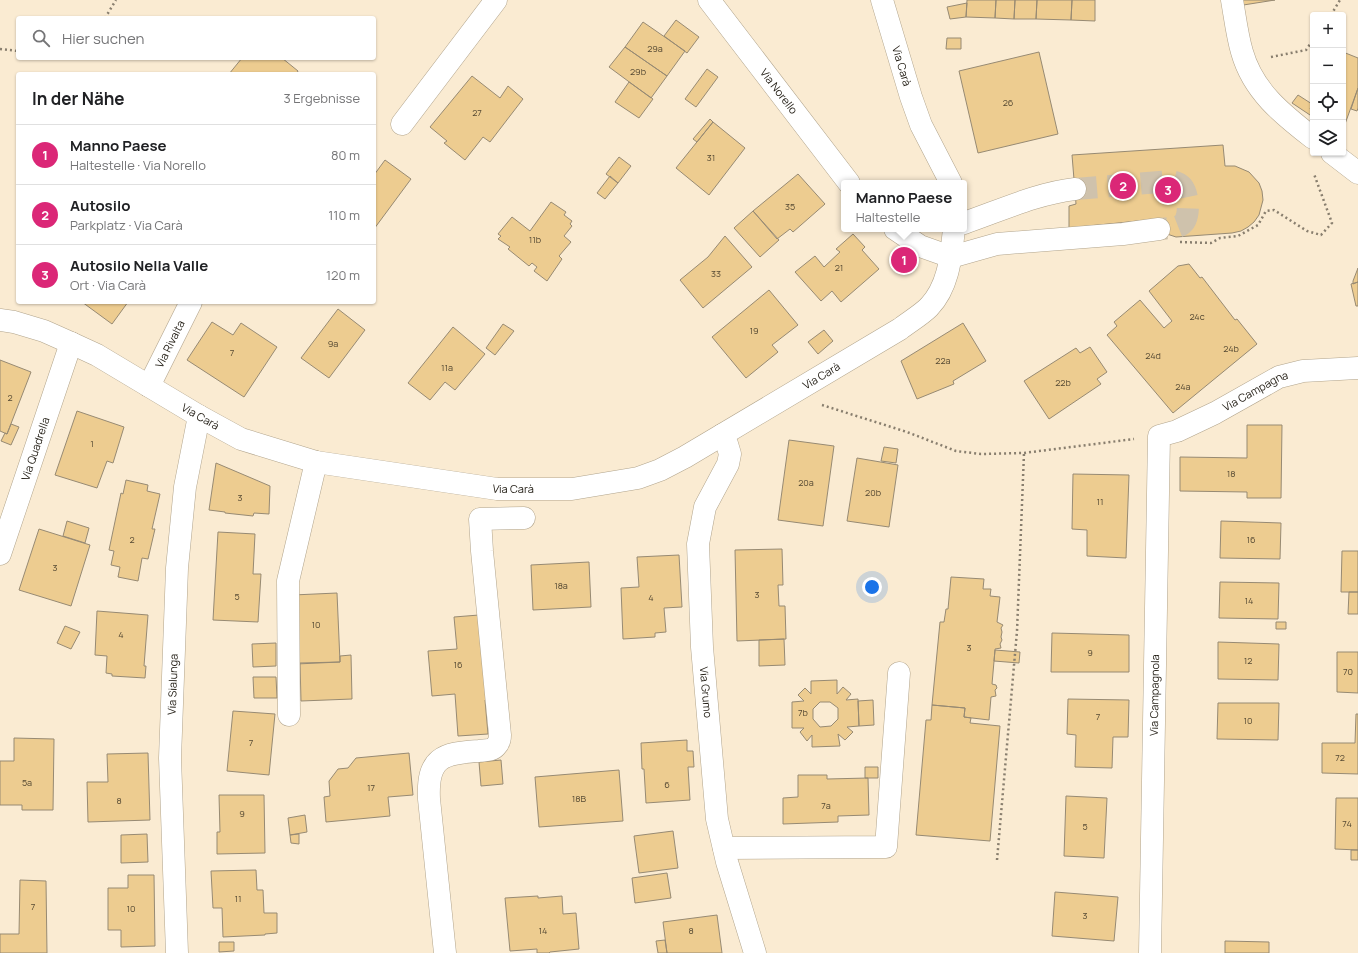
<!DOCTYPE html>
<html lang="de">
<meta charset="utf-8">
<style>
body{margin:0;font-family:Manrope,sans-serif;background:#f6f6f6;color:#202124}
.controls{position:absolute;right:12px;top:12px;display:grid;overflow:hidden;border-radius:4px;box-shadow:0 1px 3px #0004}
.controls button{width:36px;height:36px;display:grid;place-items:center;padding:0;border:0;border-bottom:1px solid #e0e0e0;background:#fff;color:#202124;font:20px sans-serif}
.you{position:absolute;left:872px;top:587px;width:14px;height:14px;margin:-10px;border:3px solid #fff;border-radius:50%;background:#1a73e8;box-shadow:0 0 0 6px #1a73e833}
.badge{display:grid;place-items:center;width:26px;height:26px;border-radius:50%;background:#db2777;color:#fff;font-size:13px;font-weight:700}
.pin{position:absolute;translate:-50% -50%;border:2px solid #fff;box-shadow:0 1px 4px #0006}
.popup{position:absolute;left:841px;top:180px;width:126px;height:52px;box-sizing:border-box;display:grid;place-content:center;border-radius:4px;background:#fff;filter:drop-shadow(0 1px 3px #0005);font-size:13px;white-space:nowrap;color:#757577}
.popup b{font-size:15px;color:#202124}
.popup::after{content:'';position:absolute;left:50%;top:100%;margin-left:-8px;border:8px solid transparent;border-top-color:#fff}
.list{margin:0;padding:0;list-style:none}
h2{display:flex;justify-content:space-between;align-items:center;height:52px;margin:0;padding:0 16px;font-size:17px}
h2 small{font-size:13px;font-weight:400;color:#757577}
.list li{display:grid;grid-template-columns:26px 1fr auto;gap:12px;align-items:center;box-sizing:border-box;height:60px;padding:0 16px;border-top:1px solid #e0e0e0}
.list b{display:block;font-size:15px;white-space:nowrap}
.list p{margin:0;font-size:13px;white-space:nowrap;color:#757577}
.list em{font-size:13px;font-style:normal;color:#757577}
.icon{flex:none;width:22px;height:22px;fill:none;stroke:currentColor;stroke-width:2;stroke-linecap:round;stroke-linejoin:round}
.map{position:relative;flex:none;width:1358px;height:953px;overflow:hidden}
.search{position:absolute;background:#fff;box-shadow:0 1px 3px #0004;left:16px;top:16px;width:360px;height:44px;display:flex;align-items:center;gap:10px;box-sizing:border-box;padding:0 14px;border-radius:4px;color:#757577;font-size:15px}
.panel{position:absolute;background:#fff;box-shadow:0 1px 3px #0004;left:16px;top:72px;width:360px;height:232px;border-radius:4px}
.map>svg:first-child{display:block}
.building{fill:#edcc90;stroke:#978a73;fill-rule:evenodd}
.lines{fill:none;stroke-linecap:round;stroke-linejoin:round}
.minor-tunnel{stroke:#cfc2ac;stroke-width:22;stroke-dasharray:22 11;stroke-linecap:butt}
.minor-casing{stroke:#b1a48c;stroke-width:23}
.path{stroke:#887e6e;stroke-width:2.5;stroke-dasharray:2 3;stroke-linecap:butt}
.minor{stroke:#fff;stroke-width:22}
.labels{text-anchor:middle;stroke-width:4;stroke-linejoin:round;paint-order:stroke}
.number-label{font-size:9px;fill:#554933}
.street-label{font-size:11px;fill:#221d14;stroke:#faebd2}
</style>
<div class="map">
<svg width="1358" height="953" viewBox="0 0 1358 953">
<rect width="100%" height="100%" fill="#faebd2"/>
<path class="building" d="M967,0h29l-1,18 -29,-1z
M996,0h19l-1,19 -19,-1z
M1015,0h22l-1,19h-22z
M1037,0h35l-1,20 -35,-1z
M1072,0h23v21l-24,-1z
M1236,0h39l-38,6z
M967,3l-1,14 -16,2 -3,-12z
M676,20l23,17 -12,16 -23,-17z
M643,22l42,29 -18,25 -42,-29z
M947,38h14v11h-15z
M625,47l42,29 -16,22 -42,-31z
M1039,52l19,82 -80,19 -19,-82z
M1343,52l15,6v30l-13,36 -2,-1z
M242,58h40l16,13 -1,2 1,1h-69z
M707,69l11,8 -22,30 -11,-8z
M472,76l28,22 8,-12 15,13 -33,43 -7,-5 -18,23 -21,-17 3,-2 -17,-14z
M629,82l24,17 -14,19 -24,-16z
M1358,88v20l-1,3 -6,-2z
M1298,95l14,9 -2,5 3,1v2l-3,3 -18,-12z
M710,119l3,3 -16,20 -4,-3z
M713,122l32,26 -36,47 -33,-27z
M1223,145l2,21h10l14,6 10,11 3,8 1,9 -4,15 -5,7 -6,5 -7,4 -9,2 -56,4 -12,-4 -17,-12h-9l-69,7v-22l7,-2 -4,-49z
M619,157l12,9 -13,17 -12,-9z
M385,160l26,19 -37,50v-54z
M798,174l27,30 -32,28 -3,-3 -13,10 -24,-28z
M610,176l8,7 -13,16 -8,-6z
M551,202l15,10 -2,3 8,6 -2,3 2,2 -8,10 7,6 -12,14 3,3 -15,22 -13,-10 3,-4 -5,-4 -3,3 -21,-17 2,-2 -12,-8 3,-3 -3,-2 14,-17 18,14z
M753,211l26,29 -19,17 -26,-29z
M853,234l12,13 -3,3 17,19 -38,33 -9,-11 -11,10 -26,-29 20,-16 9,11 16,-15 -4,-3z
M725,236l27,31 -49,41 -23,-28 28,-23z
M1189,264l11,14 2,-1 33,43 2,-1 20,25 -84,69 -66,-78 10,-9 -3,-4 26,-22 24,28 8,-7 -23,-30 29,-25z
M1358,268v14l-5,2v-3z
M1358,282v24h-2l-5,-22z
M769,290l29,35 -26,20 6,7 -32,26 -34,-41z
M82,302h46l-16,22z
M338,309l27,21 -36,48 -28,-20z
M212,322l21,13 8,-12 36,24 -33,50 -57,-37z
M963,323l23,38 -33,20 1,3 -37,15 -16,-38z
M503,324l11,7 -19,24 -9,-7z
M453,327l32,27 -30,36 -10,-8 -15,18 -22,-17z
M824,330l9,11 -15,13 -10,-12z
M1090,347l17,25 -10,7 4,5 -52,35 -25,-38 52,-33 4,5z
M0,360l31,12 -24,62 -7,-3z
M77,411l47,16 -11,36 -6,-2 -10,27 -42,-13z
M11,424l8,3 -8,18 -10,-4 4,-8 2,1z
M1247,425h35l-1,73h-34v-6l-67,-1v-34l67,1z
M789,440l45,6 -11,80 -45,-6z
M884,447l14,2 -2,14 -15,-2z
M857,458l41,7 -9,62 -42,-6z
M216,463l54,23 -1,28 -15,-1 -1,3 -28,-3v-1l-16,-2z
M1073,474l56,1 -3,83 -39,-2v-26l-15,-1z
M126,480l22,5 -1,6 13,3 -8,35h3l-7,30 -6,-1 -4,23 -20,-4 2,-10 -9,-2 3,-14 -5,-1 12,-57 2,1z
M67,521l22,7 -4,15 -22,-7z
M1221,521l60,2 -1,36 -60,-1z
M39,529l51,16 -19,61 -52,-16z
M218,532l37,2 -2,40h8l-3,48 -45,-2z
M782,549l1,36h-5l1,21h6l1,33 -49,2 -2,-91z
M1342,551h16v41h-17z
M679,555l3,52 -18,1 2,24 -11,1v4l-32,2 -2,-51 18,-1 -2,-30z
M589,562l2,45 -58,3 -2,-45z
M951,577l33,2 -1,10h8l-1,7 10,1 -3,25 6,3 -2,3 1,4 -1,5 1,3 -2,4 1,4 -6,1v1l-3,34 4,1 1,3 -2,2 1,6 -5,1 -2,23 -25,-3 1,-9 -33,-3 8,-83h4l2,-13h2z
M1220,582l59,1 -1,36 -59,-1z
M1349,592h9v22h-10z
M337,593l3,69 -44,2 -3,-69z
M97,611l51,4 -4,51h2l-1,12 -33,-2v-2l-6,-1 1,-17 -12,-1z
M479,615l8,85h-2l3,34 -30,2 -3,-42 -23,2 -4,-45 29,-2 -3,-32z
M1276,622h10v7h-10z
M65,626l15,6 -9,17 -14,-6z
M1052,633l77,2v37h-78z
M784,639l1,26 -26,1v-26z
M1218,642l61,2 -1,36 -60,-1z
M276,643v23l-23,1 -1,-23z
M995,650l25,2 -1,11 -25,-2z
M1337,652h21v41l-21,-1z
M351,655l1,44 -51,2 -1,-38 40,-1v-6z
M253,677h23l1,21h-23z
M837,680v14l6,-7 8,7 -5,6 12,-1 1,27 -12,1 6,5 -8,8 -7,-6 2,12 -28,1v-12l-5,6 -7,-9 4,-4h-12v-26l12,-1 -6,-6 7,-7 6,6v-13zM820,702h10l8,6v11l-7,7 -11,1 -7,-8v-10z
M1068,699l61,1 -1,37h-15l-1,31 -37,-1 1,-32 -9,-1z
M873,700l1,25 -15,1 -1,-25z
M1218,703h61l-1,37 -61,-1z
M932,705l33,3 -1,9 7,1 -1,5 30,3 -10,115 -74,-6 10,-115h5z
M233,711l42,3 -6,61 -42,-4z
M1356,714h2v60l-36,-1v-30h33z
M14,738l40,1 -1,71h-31v-5h-22v-44h14z
M687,740v11h6l1,16h-6l2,33 -44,3 -2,-34h-2l-1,-26z
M148,753l2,67 -62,2 -1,-40h21l-1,-28z
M409,753l4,42 -25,2 2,19 -64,6 -2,-25 6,-1 -1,-15 9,-12 10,-1 8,-10z
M501,760l2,24 -22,2 -2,-24z
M865,767h13v11h-13z
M619,770l4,51 -84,6 -4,-50z
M798,775h29v4l41,-1 1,37 -31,1v6l-55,2v-26l15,-1z
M219,795h45l1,58 -48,1v-22h3z
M1066,796l41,2 -3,60 -40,-2z
M1336,798h22v52l-23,-1z
M305,815l2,17 -17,3 -2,-17z
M673,831l5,37 -39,5 -5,-37z
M147,834l1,28 -27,1v-28z
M299,834v10l-8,-1 -1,-8z
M1351,850h7v10h-7z
M256,870l1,20h6l1,23h13v20l-12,1v1l-42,2 -1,-29h-9l-2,-37z
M667,873l4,25 -36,5 -3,-25z
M128,875h26l1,71 -34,1v-17h-13v-42h20z
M20,880l26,1 1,72h-47v-19h19z
M1055,892l63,5 -4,44 -62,-5z
M538,896v2l24,-2 1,18 13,-1 3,36 -29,3 -1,1h-12v-4l-27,2 -5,-53z
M717,915l5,38h-55l-4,-31z
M665,940l2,13h-9l-2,-12z
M1225,941l44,1v11h-44z
M219,942h15v9l-15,1z"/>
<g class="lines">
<path class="minor-tunnel" d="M1075,189l96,-8c5,1 8,2 11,5 7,8 9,33 -1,39 -6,4 -15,3 -22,4"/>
<defs>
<g id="minor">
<path id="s1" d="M709,0l140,183"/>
<path id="s2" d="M882,0l29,97 10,28 30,58"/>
<path d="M1232,0c3,17 5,35 10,52 11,39 40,62 71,86"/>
<path d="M402,124l94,-124"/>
<path d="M1332,153l26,20"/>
<path d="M964,223c35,-12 74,-30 111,-34"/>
<path d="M895,229l25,17 31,11"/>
<path d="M951,257l46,-13 126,-10 36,-5"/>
<path id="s3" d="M0,320l14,2 30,9 27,12 26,12 102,61 42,23 75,23 181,27h75l66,-11 22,-8 25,-13 215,-128c9,-7 21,-14 29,-22 20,-21 22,-51 25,-78"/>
<path id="s4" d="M149,386l42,-84"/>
<path id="s5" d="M722,435l5,9 3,10 -2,10 -23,43 -7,37 4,103 15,172 10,43 28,91"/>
<path id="s6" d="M0,554l71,-211"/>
<path d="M289,715l-1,-134 28,-119"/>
<path d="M724,848l162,-1 13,-174"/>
<path id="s7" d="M177,953l-7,-195 7,-190 8,-81 14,-71"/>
<path d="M445,953l-16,-154c-2,-41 13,-46 50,-48 6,-1 13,0 17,-5 3,-3 4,-7 4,-11l-18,-184 -2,-32 44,-1"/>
<path id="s8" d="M1150,953l9,-517 18,-5 38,-18 64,-36 24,-6 55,-3"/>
</g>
</defs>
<use href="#minor" class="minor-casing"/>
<path class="path" d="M1331,15l9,-15
M105,18l11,-18
M0,49l18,2
M1271,57l35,-7 7,-10
M1180,242l31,1 9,-5 18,-2 20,-11 8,-14 8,-1 33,21 14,4 11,-12 -18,-49
M822,405l85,27 49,19 25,3 43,-1 110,-14
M997,860l20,-229 7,-178"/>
<use href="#minor" class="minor"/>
</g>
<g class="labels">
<g class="number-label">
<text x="655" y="52">29a</text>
<text x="638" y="75">29b</text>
<text x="1008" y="106">26</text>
<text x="477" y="116">27</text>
<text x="711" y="161">31</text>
<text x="790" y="210">35</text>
<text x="535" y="243">11b</text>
<text x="839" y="271">21</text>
<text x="716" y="277">33</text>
<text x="1197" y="320">24c</text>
<text x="754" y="334">19</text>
<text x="333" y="347">9a</text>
<text x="1231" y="352">24b</text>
<text x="232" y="356">7</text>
<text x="1153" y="359">24d</text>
<text x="943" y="364">22a</text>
<text x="447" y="371">11a</text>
<text x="1063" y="386">22b</text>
<text x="1183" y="390">24a</text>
<text x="10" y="401">2</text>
<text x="92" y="447">1</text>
<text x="1231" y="477">18</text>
<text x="806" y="486">20a</text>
<text x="873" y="496">20b</text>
<text x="240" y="501">3</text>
<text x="1100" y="505">11</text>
<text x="132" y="543">2</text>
<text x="1251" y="543">16</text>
<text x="55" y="571">3</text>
<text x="561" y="589">18a</text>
<text x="757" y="598">3</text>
<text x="237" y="600">5</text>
<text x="651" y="601">4</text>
<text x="1249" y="604">14</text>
<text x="316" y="628">10</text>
<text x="121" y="638">4</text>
<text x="969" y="651">3</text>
<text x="1090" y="656">9</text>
<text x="1248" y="664">12</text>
<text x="458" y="668">16</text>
<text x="1348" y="675">70</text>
<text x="803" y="716">7b</text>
<text x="1098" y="720">7</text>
<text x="1248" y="724">10</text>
<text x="251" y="746">7</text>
<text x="1340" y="761">72</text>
<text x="27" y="786">5a</text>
<text x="667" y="788">6</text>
<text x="371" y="791">17</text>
<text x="579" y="802">18B</text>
<text x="119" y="804">8</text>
<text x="826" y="809">7a</text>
<text x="242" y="817">9</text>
<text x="1347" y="827">74</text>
<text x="1085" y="830">5</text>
<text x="238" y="902">11</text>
<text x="33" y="910">7</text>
<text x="131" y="912">10</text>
<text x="1085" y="919">3</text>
<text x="543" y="934">14</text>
<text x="691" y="934">8</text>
</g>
<g class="street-label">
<text dy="4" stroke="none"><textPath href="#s2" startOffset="69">Via Carà</textPath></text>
<text dy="4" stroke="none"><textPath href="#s1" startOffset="115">Via Norello</textPath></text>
<text dy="4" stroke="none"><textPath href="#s4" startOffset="47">Via Rivalta</textPath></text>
<text dy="4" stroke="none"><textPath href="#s3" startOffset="884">Via Carà</textPath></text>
<text dy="4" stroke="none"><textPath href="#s8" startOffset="624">Via Campagna</textPath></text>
<text dy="4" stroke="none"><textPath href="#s3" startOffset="224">Via Carà</textPath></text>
<text dy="4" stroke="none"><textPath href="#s6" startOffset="111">Via Quadrella</textPath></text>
<text dy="4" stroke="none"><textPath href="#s3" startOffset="548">Via Carà</textPath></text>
<text dy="4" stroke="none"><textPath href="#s7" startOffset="269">Via Sialunga</textPath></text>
<text dy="4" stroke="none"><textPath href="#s5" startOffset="266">Via Grumo</textPath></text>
<text dy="4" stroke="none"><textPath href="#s8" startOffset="258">Via Campagnola</textPath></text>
</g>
</g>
</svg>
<div class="controls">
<button>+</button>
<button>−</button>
<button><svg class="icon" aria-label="locate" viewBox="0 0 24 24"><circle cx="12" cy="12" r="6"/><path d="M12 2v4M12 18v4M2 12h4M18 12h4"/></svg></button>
<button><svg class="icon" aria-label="layers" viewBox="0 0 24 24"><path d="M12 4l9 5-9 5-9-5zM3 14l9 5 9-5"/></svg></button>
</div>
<div class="you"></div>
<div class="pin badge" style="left:904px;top:260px">1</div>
<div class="popup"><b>Manno Paese</b>Haltestelle</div>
<div class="pin badge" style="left:1123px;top:186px">2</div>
<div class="pin badge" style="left:1168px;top:190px">3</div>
<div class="search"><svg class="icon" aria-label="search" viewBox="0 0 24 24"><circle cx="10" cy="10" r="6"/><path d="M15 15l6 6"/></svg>Hier suchen</div>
<section class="panel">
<h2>In der Nähe<small>3 Ergebnisse</small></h2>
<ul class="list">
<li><span class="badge">1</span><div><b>Manno Paese</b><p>Haltestelle · Via Norello</p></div><em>80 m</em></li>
<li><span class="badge">2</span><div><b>Autosilo</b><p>Parkplatz · Via Carà</p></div><em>110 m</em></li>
<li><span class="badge">3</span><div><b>Autosilo Nella Valle</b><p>Ort · Via Carà</p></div><em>120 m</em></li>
</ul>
</section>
</div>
